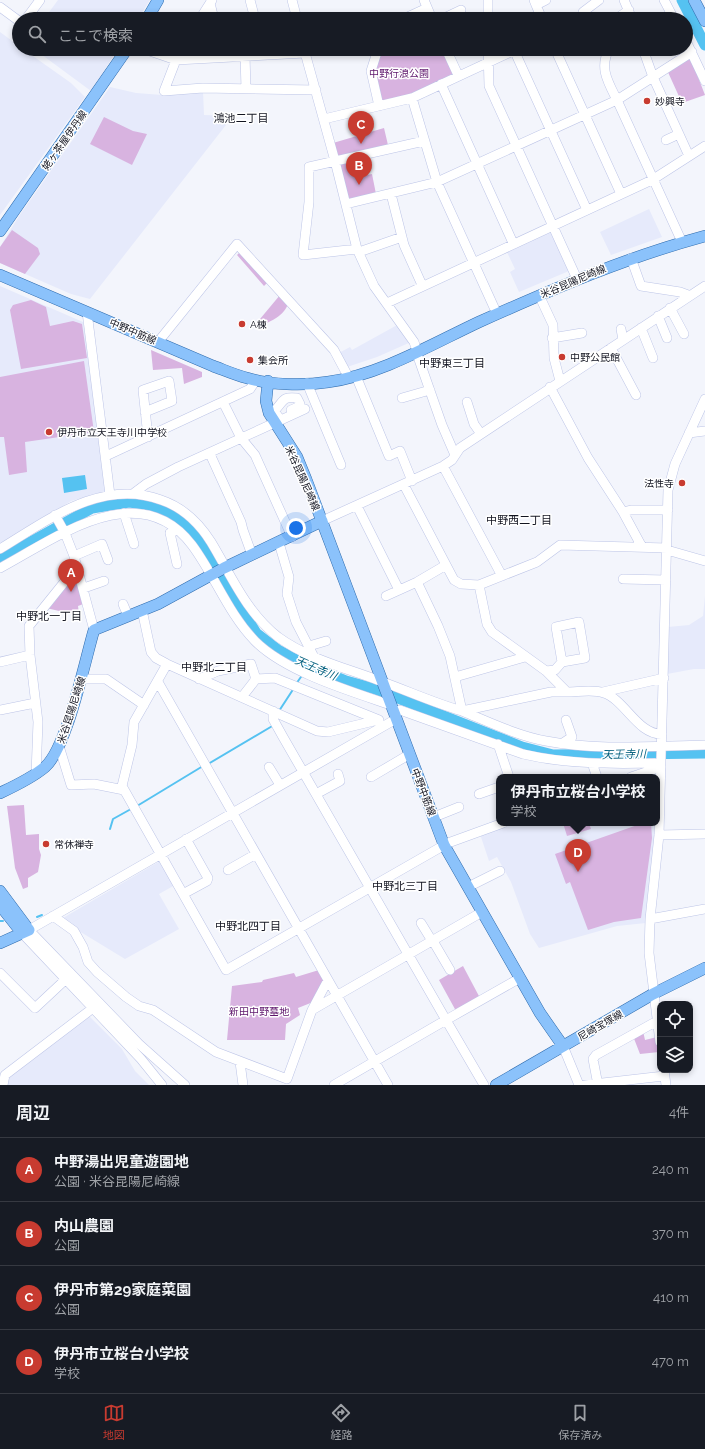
<!DOCTYPE html>
<html lang="ja">
<meta charset="utf-8">
<style>
body{margin:0;font-family:Raleway,"Noto Sans JP",sans-serif;background:#20242c;color:#f1f3f6}
.controls{position:absolute;right:12px;bottom:12px;display:grid;overflow:hidden;border-radius:8px;box-shadow:0 2px 6px #0003}
.controls button{width:36px;height:36px;display:grid;place-items:center;padding:0;border:0;border-bottom:1px solid #363941;background:#171b24;color:#f1f3f6;font:20px sans-serif}
.you{position:absolute;left:296px;top:528px;width:14px;height:14px;margin:-10px;border:3px solid #fff;border-radius:50%;background:#1a73e8;box-shadow:0 0 0 6px #1a73e833}
.badge{display:grid;place-items:center;width:26px;height:26px;border-radius:50%;background:#c83b30;color:#fff;font-size:13px;font-weight:700}
.pin{position:absolute;translate:-50% -33px;filter:drop-shadow(0 1px 2px #0008)}
.pin::after{content:'';position:absolute;top:21px;width:14px;height:12px;background:inherit;clip-path:polygon(0 0,100% 0,50% 100%)}
.popup{position:absolute;left:496px;top:774px;width:164px;height:52px;box-sizing:border-box;display:grid;place-content:center;border-radius:8px;background:#171b24;filter:drop-shadow(0 1px 3px #0005);font-size:13px;white-space:nowrap;color:#9ea1a6}
.popup b{font-size:15px;color:#f1f3f6}
.popup::after{content:'';position:absolute;left:50%;top:100%;margin-left:-8px;border:8px solid transparent;border-top-color:#171b24}
.list{margin:0;padding:0;list-style:none}
h2{display:flex;justify-content:space-between;align-items:center;height:52px;margin:0;padding:0 16px;font-size:17px}
h2 small{font-size:13px;font-weight:400;color:#9ea1a6}
.list li{display:grid;grid-template-columns:26px 1fr auto;gap:12px;align-items:center;box-sizing:border-box;height:64px;padding:0 16px;border-top:1px solid #363941}
.list b{display:block;font-size:15px;white-space:nowrap}
.list p{margin:0;font-size:13px;white-space:nowrap;color:#9ea1a6}
.list em{font-size:13px;font-style:normal;color:#9ea1a6}
.icon{flex:none;width:22px;height:22px;fill:none;stroke:currentColor;stroke-width:2;stroke-linecap:round;stroke-linejoin:round}
.map{position:relative;flex:none;width:705px;height:1085px;overflow:hidden}
.search{position:absolute;background:#171b24;box-shadow:0 2px 6px #0003;left:12px;right:12px;top:12px;height:44px;display:flex;align-items:center;gap:10px;box-sizing:border-box;padding:0 14px;border-radius:22px;color:#9ea1a6;font-size:15px}
.sheet{height:308px;background:#171b24}
nav{display:flex;justify-content:space-around;align-items:center;box-sizing:border-box;height:56px;border-top:1px solid #363941;background:#171b24;font-size:11px;color:#9ea1a6}
nav a{display:grid;justify-items:center;gap:2px}
nav .on{color:#c83b30}
.map>svg:first-child{display:block}
.built{fill:#e6eafb}
.green{fill:#d8b3e0}
.water{fill:#55c2f1}
.lines{fill:none;stroke-linecap:round;stroke-linejoin:round}
.stream{stroke:#55c2f1;stroke-width:2}
.river{stroke:#55c2f1;stroke-width:11}
.minor-casing{stroke:#bdc5e7;stroke-width:10}
.major-casing{stroke:#2e6bad;stroke-width:12}
.minor{stroke:#fff;stroke-width:9}
.major{stroke:#8bc2fb;stroke-width:11}
.poi-dot{fill:#c83b30;stroke:#fff;stroke-width:1.5}
.labels{text-anchor:middle;stroke-width:3;stroke-linejoin:round;paint-order:stroke}
.park-label{font-size:10px;fill:#5d146b;stroke:#fff}
.poi-label{font-size:10px;fill:#121420;stroke:#fff;text-anchor:start}
.street-label{font-size:10px;fill:#121420;stroke:#fff}
.neighbourhood-label{font-size:11px;fill:#121420;stroke:#fff}
.water-label{font-size:11px;font-style:italic;fill:#03607f;stroke:#fff}
</style>
<div class="map">
<svg width="705" height="1085" viewBox="0 0 705 1085">
<rect width="100%" height="100%" fill="#f3f5fc"/>
<path class="built" d="M58,0h92l-12,19h-94z
M0,32l19,14v3h4l48,34 14,14 -85,118z
M34,49h84l-27,42z
M110,87l26,6 26,2 41,-4 1,24 29,1 -143,183 -19,-5 -71,-31v-16l19,-31z
M649,209l13,28 -51,18 -11,-23z
M551,232l18,39 -50,21 -9,-20 5,-3 -9,-19z
M0,286l83,36 24,169 -36,10 -71,43z
M399,324l12,18 -34,15 -30,10 -8,-14 11,-6 2,3z
M705,596v73h-11l-27,5 1,-47 21,-2 14,-9z
M511,823h142l2,15 -9,85 -29,3 -78,22 -9,-14 -19,-52 -14,-25 -8,4 -9,-27z
M160,861l15,24 -16,9 20,35 -54,30 -46,-28 -16,-13z
M88,1015l34,34 13,22 14,14h-144l2,-9z"/>
<path class="green" d="M380,49h64l10,26 -42,20 -28,7 -3,-2 -8,-30z
M687,57l4,2 14,36 -23,8 -15,-33z
M104,117l29,14 14,3 -15,31 -42,-21z
M384,128l4,17 -49,12 -3,-1 -3,-13z
M354,160l4,17 14,-3 4,20 -26,6 -3,-2 -8,-32 1,-4z
M12,230l26,18 2,6 -15,20 -25,-11v-16z
M240,252l28,30 -4,4 -27,-31z
M280,295l8,8c-2,12 -22,23 -33,22z
M31,300l15,7 4,19 23,-5 9,3 5,34 -66,11 -11,-59 3,-5z
M151,350l51,22v5l-18,7 -2,-16 -29,2z
M84,361l10,71 -69,10 2,30 -18,3 -5,-38h-4v-60z
M78,576l8,27 -8,3 1,8 -2,1 -31,-7 23,-28z
M24,805l2,30 13,-1v15l2,6 -3,17 -10,6v9l-5,2 -8,-21 -8,-62z
M563,823h26l2,6 -24,7z
M643,823h8l1,15 -11,80 -27,4 -26,8 -18,-48 -4,2 -11,-30z
M463,966l17,32 -24,13 -17,-31z
M319,970l5,9 -11,23 -15,6 2,7 -14,9 -1,16h-58l5,-54 30,-4 1,-2 31,-7 2,4z
M643,1031l2,9 12,-3 2,15 -19,2 -7,-18z"/>
<path class="water" d="M85,475l2,14 -23,4 -2,-15z"/>
<g class="lines">
<path class="stream" d="M305,671l3,-6
M296,684l7,-10
M279,711l15,-23
M208,764l66,-39
M137,806l66,-40
M110,829l3,-10 18,-10
M37,917l5,-2
M0,921h3"/>
<path class="river" d="M682,0l23,45
M0,559l92,-51 37,-6 16,2 26,9 21,17 64,103 22,17 24,13 44,18 29,8 147,58 31,8 152,-2"/>
<defs>
<path id="minor" d="M250,0l5,19
M292,0l5,19
M424,0l8,19
M488,0v19
M534,0l2,5 10,-5
M624,0l8,19
M664,0l10,19
M210,3l4,16
M536,5l6,14
M0,7l19,14
M26,19l14,-19
M200,19l12,-19
M403,19l24,-11
M442,19l19,-9
M588,19l-5,-7 16,-12
M616,19l13,-9
M686,41l19,40
M144,49l32,11 129,-7
M182,49l-6,11 -12,31 39,-3 113,2
M304,49l31,112 22,88 17,37 40,56 3,9
M378,49l-7,22 8,35
M446,49l12,26
M488,49l1,37 88,193
M555,49l66,145
M609,49c-10,19 -1,33 8,51l75,-48
M643,49l10,28 36,79
M514,50l73,160
M245,55l1,34
M441,84l72,159
M412,98l25,84 60,132
M324,119l88,-21 105,-49
M666,140l13,-6
M391,194l13,51 18,40
M346,204l91,-22 180,-82 65,142
M357,249l-54,6 6,-53v-35l115,-26
M359,252l43,-15
M631,258l10,28 39,6 8,3
M539,295l14,30 1,33 6,23
M387,303l265,-123 53,-34
M670,308l14,26
M87,312l23,183
M658,316l9,22
M641,328l12,30
M621,329l2,11
M552,338l30,-5
M158,342l79,-98 97,106 15,28
M611,348l25,47
M416,351l26,74 13,30
M356,376l33,80 11,-5 12,30
M307,383l34,82
M550,387l38,71 35,54 19,35
M402,398l28,-8
M223,402l18,36 14,17 37,82
M467,402l7,22 7,10
M145,412l27,-11 -3,-20 -26,9 5,47
M280,419l-6,-8c10,-9 7,-15 23,-13l3,6 -2,3 -7,3
M689,433l16,-2
M210,454l31,68 2,8 9,25
M106,456l144,-67 6,-9
M443,466l59,110
M404,485l50,95 7,4 18,1 58,-23 23,-17 107,3
M134,493l12,-9 32,-17 127,-58
M357,506l42,84
M623,512l8,-2h37
M124,513l10,31
M55,515l10,18 9,23 20,74
M322,521l121,-55 9,-6 8,-12 245,-162
M279,543l10,34 -2,17 9,28 18,35
M0,549c48,-29 102,-71 161,-49 21,7 38,23 50,42 20,33 35,70 67,95 30,22 68,31 102,44 28,10 54,22 82,30l-12,-55 -12,-30 -21,-44
M667,550l38,11
M74,556l28,-12 6,16
M177,564l-7,-31 7,-3
M0,568c56,-30 139,-93 192,-23 23,31 36,68 63,96 31,31 95,50 136,64
M623,579l43,1
M479,585l8,39 5,8 54,39 21,21c11,0 27,-3 37,1 21,7 34,42 58,41
M84,588l20,-7
M386,596l31,-14 29,-17
M123,604l5,12
M142,610l9,42 5,6 11,6 150,67 11,1 50,-12
M309,646l17,-5
M0,662l30,-7
M167,664l-33,58 -2,23 -10,41 104,184 222,-127 55,-20
M546,671l9,-1 7,-8 23,-4 -6,-36 -23,5 6,35
M455,677l70,-20
M81,679h25l38,26
M199,679l19,-8 33,-7 5,15
M158,682l230,403
M603,692l61,-14
M242,697l14,-18 19,-1 104,42
M0,710l35,-7
M273,711v8l10,18 163,283 -112,65
M462,711c27,11 56,25 84,30 52,10 106,5 159,4
M462,711l89,-19h16
M394,712l6,-2 123,44c43,10 87,10 132,9l6,4
M563,743l9,-6 -6,-17
M498,744l11,33
M59,746l12,39 23,-1 30,6
M592,763l5,14
M269,767l11,18
M36,774l2,-52 -8,-67 -1,-29 37,-46 13,-6
M371,777l39,-23
M631,777l30,-10
M316,794l24,-13 -2,-7
M479,794l20,-7
M434,817l25,-10
M659,835l46,-1
M228,870l28,-16
M468,887l32,-16
M183,894l24,-13 1,-3 -22,-39
M53,916l21,15 9,16 5,15 9,10 29,25 13,9 14,4 63,42 71,27 25,-69 16,-30
M650,919l55,-10
M421,923l11,18
M22,933l119,126 21,26
M433,941l17,29
M0,973l35,35 30,-28
M312,1010l170,-98
M660,1042l-11,-89 1,-34 9,-84 9,-345 7,-26 30,-65
M563,1046l16,39
M240,1062l3,23
M664,1070l2,15
M3,1085l2,-10 88,-67
M185,1085l-46,-41 -110,-114 367,-211
M484,1085l-38,-65 74,-42
M585,1085l79,-9
M598,1085l-5,-26 3,-4 61,-34"/>
<path id="major" d="M694,0l11,21
M147,19l11,-19
M0,231l127,-182
M0,275l213,91c11,4 22,9 34,12 24,7 56,8 81,4 52,-7 104,-38 151,-60 74,-33 148,-65 226,-86
M268,381l-2,20 3,12 28,44 9,22 138,366 96,168 23,33
M0,793c15,-7 32,-15 45,-26 22,-19 40,-107 49,-137l64,-26 66,-36 98,-47
M0,891l29,39 -29,13
M0,905l22,28
M496,1085l157,-91 52,-26"/>
</defs>
<use href="#minor" class="minor-casing"/>
<use href="#major" class="major-casing"/>
<use href="#minor" class="minor"/>
<use href="#major" class="major"/>
</g>
<g class="poi-dot">
<circle cx="647" cy="101" r="4"/>
<circle cx="242" cy="324" r="4"/>
<circle cx="562" cy="357" r="4"/>
<circle cx="250" cy="360" r="4"/>
<circle cx="49" cy="432" r="4"/>
<circle cx="682" cy="483" r="4"/>
<circle cx="46" cy="844" r="4"/>
</g>
<g class="labels">
<g class="park-label">
<text x="399" y="77">中野行浪公園</text>
<text x="259" y="1015">新田中野墓地</text>
</g>
<g class="poi-label">
<text x="655" y="105">妙興寺</text>
<text x="250" y="328">A棟</text>
<text x="570" y="361">中野公民館</text>
<text x="258" y="364">集会所</text>
<text x="57" y="436">伊丹市立天王寺川中学校</text>
<text x="674" y="487" text-anchor="end">法性寺</text>
<text x="54" y="848">常休禅寺</text>
</g>
<g class="street-label">
<text transform="translate(64 140) rotate(-55)" y="4">姥ヶ茶屋伊丹線</text>
<text transform="translate(573 281) rotate(-23)" y="4">米谷昆陽尼崎線</text>
<text transform="translate(133 331) rotate(23)" y="4">中野中筋線</text>
<text transform="translate(303 478) rotate(66)" y="4">米谷昆陽尼崎線</text>
<text transform="translate(71 710) rotate(-72)" y="4">米谷昆陽尼崎線</text>
<text transform="translate(424 792) rotate(69)" y="4">中野中筋線</text>
<text transform="translate(600 1025) rotate(-30)" y="4">尼崎宝塚線</text>
</g>
<g class="neighbourhood-label">
<text x="241" y="122">鴻池二丁目</text>
<text x="452" y="367">中野東三丁目</text>
<text x="519" y="524">中野西二丁目</text>
<text x="49" y="620">中野北一丁目</text>
<text x="214" y="671">中野北二丁目</text>
<text x="405" y="890">中野北三丁目</text>
<text x="248" y="930">中野北四丁目</text>
</g>
<g class="water-label">
<text transform="translate(316 668) rotate(23)" y="4">天王寺川</text>
<text transform="translate(624 754) rotate(-1)" y="4">天王寺川</text>
</g>
</g>
</svg>
<div class="controls">
<button><svg class="icon" aria-label="locate" viewBox="0 0 24 24"><circle cx="12" cy="12" r="6"/><path d="M12 2v4M12 18v4M2 12h4M18 12h4"/></svg></button>
<button><svg class="icon" aria-label="layers" viewBox="0 0 24 24"><path d="M12 4l9 5-9 5-9-5zM3 14l9 5 9-5"/></svg></button>
</div>
<div class="you"></div>
<div class="pin badge" style="left:71px;top:592px">A</div>
<div class="pin badge" style="left:359px;top:185px">B</div>
<div class="pin badge" style="left:361px;top:144px">C</div>
<div class="pin badge" style="left:578px;top:872px">D</div>
<div class="popup"><b>伊丹市立桜台小学校</b>学校</div>
<div class="search"><svg class="icon" aria-label="search" viewBox="0 0 24 24"><circle cx="10" cy="10" r="6"/><path d="M15 15l6 6"/></svg>ここで検索</div>
</div>
<section class="sheet">
<h2>周辺<small>4件</small></h2>
<ul class="list">
<li><span class="badge">A</span><div><b>中野湯出児童遊園地</b><p>公園 · 米谷昆陽尼崎線</p></div><em>240 m</em></li>
<li><span class="badge">B</span><div><b>内山農園</b><p>公園</p></div><em>370 m</em></li>
<li><span class="badge">C</span><div><b>伊丹市第29家庭菜園</b><p>公園</p></div><em>410 m</em></li>
<li><span class="badge">D</span><div><b>伊丹市立桜台小学校</b><p>学校</p></div><em>470 m</em></li>
</ul>
</section>
<nav>
<a class="on"><svg class="icon" aria-label="map" viewBox="0 0 24 24"><path d="M3 6l6-2 6 2 6-2v14l-6 2-6-2-6 2zM9 4v14M15 6v14"/></svg>地図</a>
<a><svg class="icon" aria-label="directions" viewBox="0 0 24 24"><path d="M12 3l9 9-9 9-9-9zM9 14v-3h6M13 9l2 2-2 2"/></svg>経路</a>
<a><svg class="icon" aria-label="saved" viewBox="0 0 24 24"><path d="M7 4h10v16l-5-4-5 4z"/></svg>保存済み</a>
</nav>
